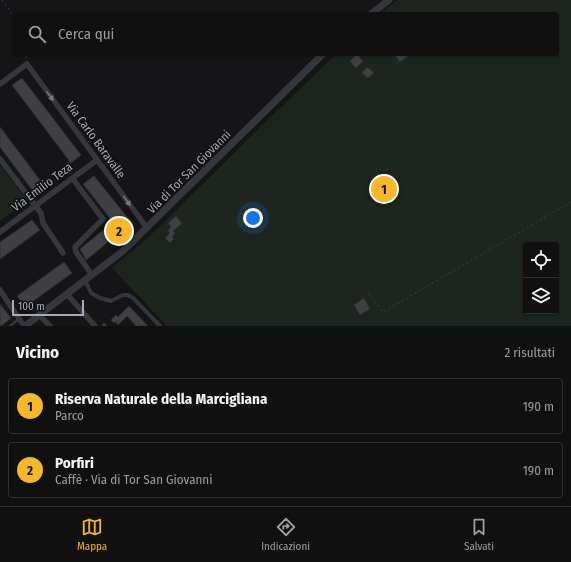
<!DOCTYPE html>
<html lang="it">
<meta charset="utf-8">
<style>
body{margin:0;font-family:"Fira Sans Condensed",sans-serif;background:#19191a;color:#f1f3f6}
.controls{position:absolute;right:12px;bottom:12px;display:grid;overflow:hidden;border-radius:4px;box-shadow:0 1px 3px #0004}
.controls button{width:36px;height:36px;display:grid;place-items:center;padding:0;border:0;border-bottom:1px solid #303031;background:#101011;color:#f1f3f6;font:20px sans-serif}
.scale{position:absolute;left:12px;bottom:10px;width:72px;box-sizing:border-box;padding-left:4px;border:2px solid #a7abb7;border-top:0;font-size:11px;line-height:14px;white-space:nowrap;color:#a7abb7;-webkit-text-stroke:3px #101012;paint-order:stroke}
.you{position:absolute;left:253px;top:218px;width:14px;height:14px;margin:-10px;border:3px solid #fff;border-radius:50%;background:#1a73e8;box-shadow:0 0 0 6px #1a73e833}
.badge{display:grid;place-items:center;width:26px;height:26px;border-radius:50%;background:#f6b72e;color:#111;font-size:13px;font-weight:700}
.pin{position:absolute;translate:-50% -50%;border:2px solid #fff;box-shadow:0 1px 4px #0006}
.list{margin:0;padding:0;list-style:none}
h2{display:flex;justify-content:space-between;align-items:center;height:52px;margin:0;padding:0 16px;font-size:17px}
h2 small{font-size:13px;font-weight:400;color:#9c9d9f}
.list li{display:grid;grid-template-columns:26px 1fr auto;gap:12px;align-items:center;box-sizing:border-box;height:56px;margin:0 8px 8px;padding:0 8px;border:1px solid #303031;border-radius:4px}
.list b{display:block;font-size:15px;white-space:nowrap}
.list p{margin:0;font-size:13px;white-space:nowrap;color:#9c9d9f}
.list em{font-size:13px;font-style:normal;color:#9c9d9f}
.icon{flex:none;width:22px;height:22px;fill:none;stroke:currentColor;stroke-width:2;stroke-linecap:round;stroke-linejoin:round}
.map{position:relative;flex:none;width:571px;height:326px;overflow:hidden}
.search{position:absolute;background:#101011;box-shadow:0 1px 3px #0004;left:12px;right:12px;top:12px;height:44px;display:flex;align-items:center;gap:10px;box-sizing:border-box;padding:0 14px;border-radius:4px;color:#9c9d9f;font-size:15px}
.sheet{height:180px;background:#101011}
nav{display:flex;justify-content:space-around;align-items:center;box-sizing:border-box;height:56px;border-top:1px solid #303031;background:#101011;font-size:11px;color:#9c9d9f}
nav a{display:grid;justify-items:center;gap:2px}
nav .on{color:#f6b72e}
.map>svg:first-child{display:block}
.green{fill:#1d251e;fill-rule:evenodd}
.building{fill:#3f4044;stroke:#2f2f33}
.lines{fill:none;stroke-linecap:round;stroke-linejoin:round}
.path{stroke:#3c3e43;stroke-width:1;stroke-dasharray:2 3;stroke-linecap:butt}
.service{stroke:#36373c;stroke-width:2.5}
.pedestrian{stroke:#36373c;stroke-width:4}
.minor{stroke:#36373c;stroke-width:5.5}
.tertiary{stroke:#36373c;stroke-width:7}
.oneway{fill:#747780}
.labels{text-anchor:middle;stroke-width:3.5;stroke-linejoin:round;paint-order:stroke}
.street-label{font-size:12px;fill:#a7abb7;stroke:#101012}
</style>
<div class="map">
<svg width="571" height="326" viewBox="0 0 571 326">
<rect width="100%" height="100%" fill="#151517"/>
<path class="green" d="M397,0h174v326h-404l-55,-58 39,-33 93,-92 92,-89h221v-40h-178zM526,245h30v66h-30z
M0,165l27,36 -27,20z"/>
<path class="building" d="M357,54l6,7 -7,7 -6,-7z
M394,54h17l-11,8z
M367,67l7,6 -6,5 -6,-5z
M22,78l59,77 -10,8 -59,-78z
M0,127l43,57 -10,7 -33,-44z
M94,176l38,47 -46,37 -6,-11 33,-27 -30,-38z
M176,216l6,7 -9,8 2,2 -3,4 2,2 -4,4 -5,-5 5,-5 -2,-2 3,-4 -3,-4z
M32,220l8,10 -40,29v-17z
M64,262l8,11 -47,34 -8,-11z
M364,298l6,11 -10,6 -6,-10z
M0,304l11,14 -10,8h-1z
M129,306l19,20h-12l-9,-10 -9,9 -2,-3 -2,1 -3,-3 5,-5 2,2z"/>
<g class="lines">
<path class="path" d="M2,0l12,16
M26,58v-4
M365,290l18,22 188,-110"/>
<path class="service" d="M10,326l9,-7
M103,326l1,-2 2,2"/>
<path class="pedestrian" d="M85,280l6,13 9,5 11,3 12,-6h5l5,3 27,28"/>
<path class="minor" d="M0,84l27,-20 120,164
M0,159l41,54 2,10 20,30
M72,178l31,41 -28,28 1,5 16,23
M0,232l97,-72
M0,290l24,36
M67,294l28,32
M39,315l11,11"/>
<path class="tertiary" d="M371,14l18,-14
M25,326l98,-75 200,-197"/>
</g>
<defs><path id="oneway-solid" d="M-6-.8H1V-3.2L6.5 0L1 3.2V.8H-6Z"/></defs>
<g class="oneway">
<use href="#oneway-solid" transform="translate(50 96) rotate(53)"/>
<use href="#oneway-solid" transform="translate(127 201) rotate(54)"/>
</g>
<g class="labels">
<g class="street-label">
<text transform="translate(96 140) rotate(54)" y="4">Via Carlo Baravalle</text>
<text transform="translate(189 172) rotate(-45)" y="4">Via di Tor San Giovanni</text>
<text transform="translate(42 187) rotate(-37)" y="4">Via Emilio Teza</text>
</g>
</g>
</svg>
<div class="controls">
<button><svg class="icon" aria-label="locate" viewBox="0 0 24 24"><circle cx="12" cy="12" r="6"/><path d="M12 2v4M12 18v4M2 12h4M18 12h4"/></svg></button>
<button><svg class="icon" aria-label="layers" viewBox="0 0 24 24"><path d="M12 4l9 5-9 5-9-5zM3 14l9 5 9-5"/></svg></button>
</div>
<div class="scale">100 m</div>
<div class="you"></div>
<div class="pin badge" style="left:384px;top:189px">1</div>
<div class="pin badge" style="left:119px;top:231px">2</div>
<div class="search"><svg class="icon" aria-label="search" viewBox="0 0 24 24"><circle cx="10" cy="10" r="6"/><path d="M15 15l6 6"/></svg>Cerca qui</div>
</div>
<section class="sheet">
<h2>Vicino<small>2 risultati</small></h2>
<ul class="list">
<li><span class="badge">1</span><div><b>Riserva Naturale della Marcigliana</b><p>Parco</p></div><em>190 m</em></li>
<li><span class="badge">2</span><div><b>Porfiri</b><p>Caffè · Via di Tor San Giovanni</p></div><em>190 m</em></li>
</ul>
</section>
<nav>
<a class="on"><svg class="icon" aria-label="map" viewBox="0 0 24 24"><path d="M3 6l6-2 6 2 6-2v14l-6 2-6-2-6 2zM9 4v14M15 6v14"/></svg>Mappa</a>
<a><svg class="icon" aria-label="directions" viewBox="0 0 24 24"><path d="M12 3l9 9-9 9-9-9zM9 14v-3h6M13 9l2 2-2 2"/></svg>Indicazioni</a>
<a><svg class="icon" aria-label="saved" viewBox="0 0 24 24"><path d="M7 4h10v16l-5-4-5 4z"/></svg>Salvati</a>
</nav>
